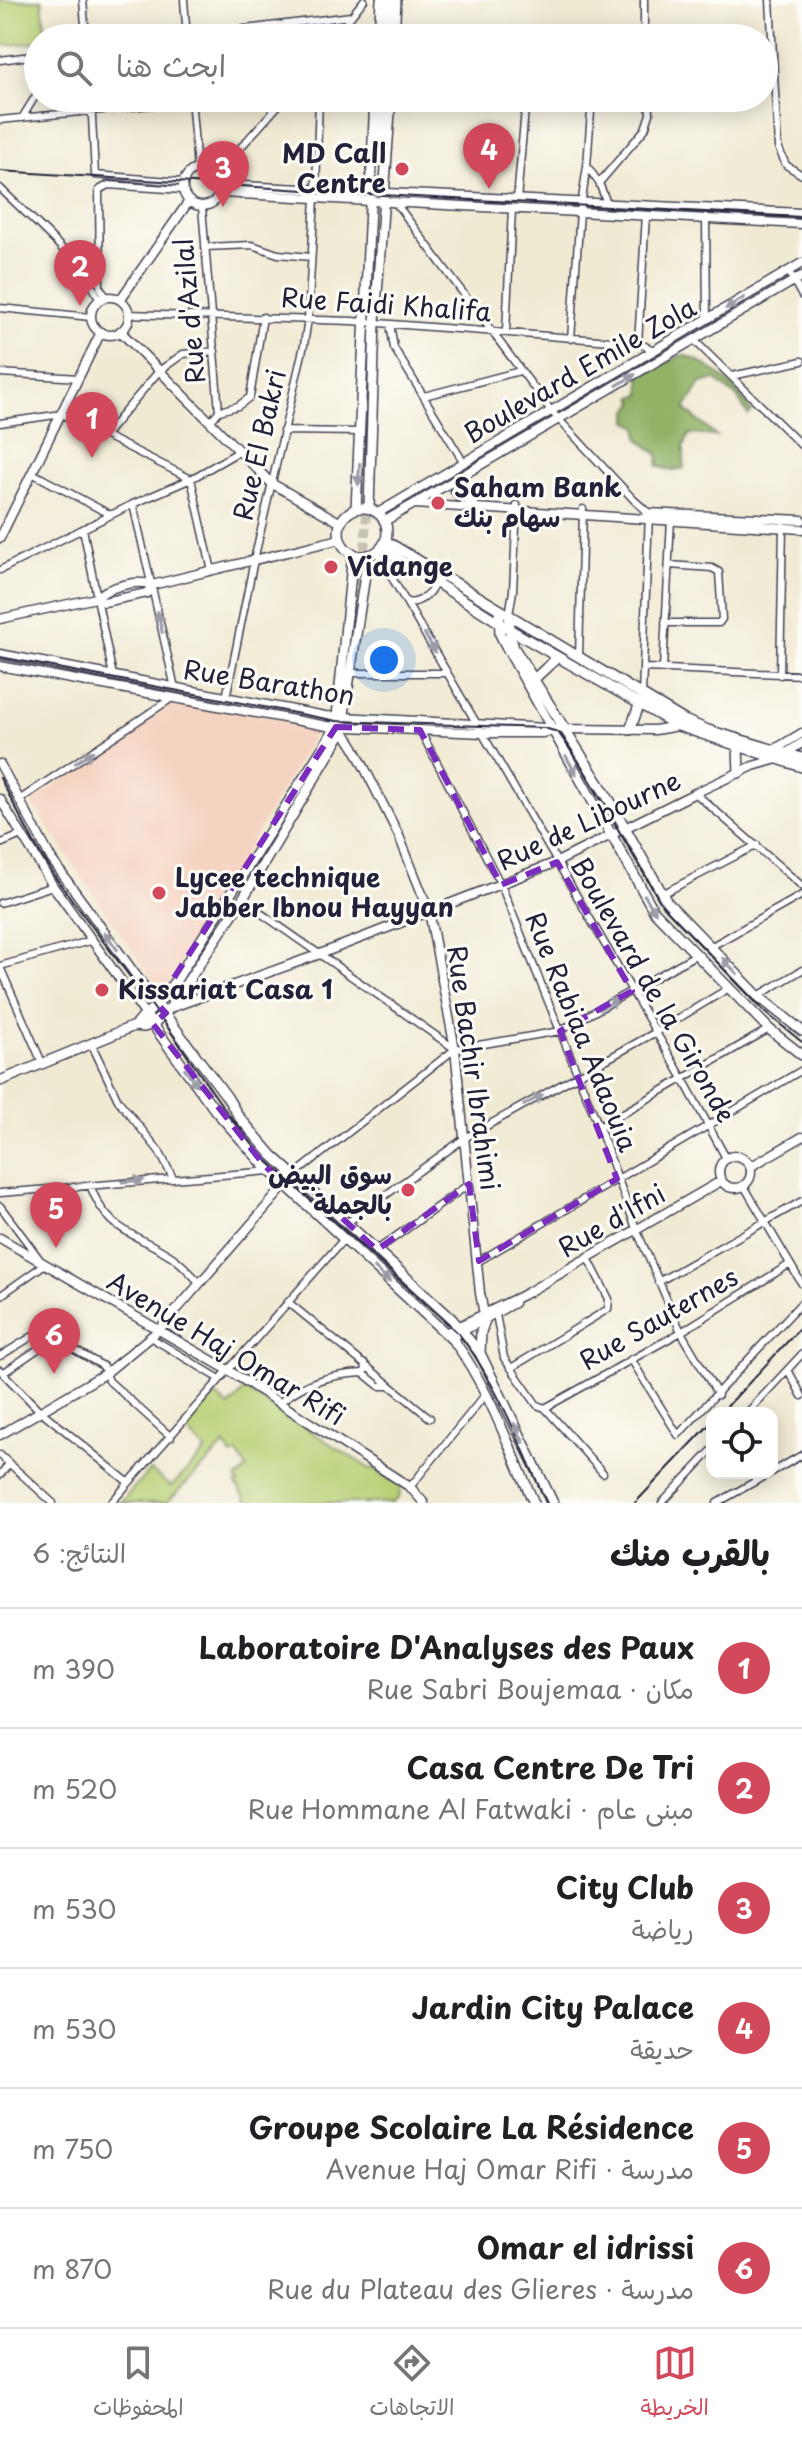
<!DOCTYPE html>
<html lang="ar">
<meta charset="utf-8">
<style>
body{margin:0;font-family:"Playpen Sans","Playpen Sans Arabic",sans-serif;background:#f6f6f6;color:#202124;direction:rtl}
.controls{position:absolute;right:24px;bottom:24px;display:grid;overflow:hidden;border-radius:16px;box-shadow:0 4px 20px #0003}
.controls button{width:72px;height:72px;display:grid;place-items:center;padding:0;border:0;border-bottom:2px solid #e0e0e0;background:#fff;color:#202124;font:40px sans-serif}
.you{position:absolute;left:384px;top:660px;width:28px;height:28px;margin:-20px;border:6px solid #fff;border-radius:50%;background:#1a73e8;box-shadow:0 0 0 12px #1a73e833}
.badge{display:grid;place-items:center;width:52px;height:52px;border-radius:50%;background:#d1495b;color:#fff;font-size:26px;font-weight:700}
.pin{position:absolute;translate:-50% -66px;filter:drop-shadow(0 2px 4px #0008)}
.pin::after{content:'';position:absolute;top:42px;width:28px;height:24px;background:inherit;clip-path:polygon(0 0,100% 0,50% 100%)}
.list{margin:0;padding:0;list-style:none}
h2{display:flex;justify-content:space-between;align-items:center;height:104px;margin:0;padding:0 32px;font-size:34px}
h2 small{font-size:26px;font-weight:400;color:#757577}
.list li{display:grid;grid-template-columns:52px 1fr auto;gap:24px;align-items:center;box-sizing:border-box;height:120px;padding:0 32px;border-top:2px solid #e0e0e0}
.list b{display:block;font-size:30px;white-space:nowrap}
.list p{margin:0;font-size:26px;white-space:nowrap;color:#757577}
.list em{font-size:26px;font-style:normal;color:#757577}
.icon{flex:none;width:44px;height:44px;fill:none;stroke:currentColor;stroke-width:2;stroke-linecap:round;stroke-linejoin:round}
.map{position:relative;flex:none;width:802px;height:1503px;overflow:hidden;direction:ltr}
.search{position:absolute;background:#fff;box-shadow:0 4px 20px #0003;left:24px;right:24px;top:24px;height:88px;display:flex;align-items:center;gap:20px;box-sizing:border-box;padding:0 28px;border-radius:44px;color:#757577;font-size:30px}
.sheet{height:824px;background:#fff}
nav{display:flex;justify-content:space-around;align-items:center;box-sizing:border-box;height:112px;border-top:2px solid #e0e0e0;background:#fff;font-size:22px;color:#757577}
nav a{display:grid;justify-items:center;gap:4px}
nav .on{color:#d1495b}
.map>svg:first-child{display:block}
.built{fill:#f5d3c1}
.green{fill:#b8d075;stroke:#6d7958;stroke-width:2}
.forest{fill:#92b266;stroke:#5a6a50;stroke-width:2}
.lines{fill:none;stroke-linecap:round;stroke-linejoin:round}
.primary-tunnel{stroke:#c8c2b5;stroke-width:9;stroke-dasharray:9 4.5;stroke-linecap:butt}
.street-casing{stroke:#414052;stroke-width:9}
.secondary-casing{stroke:#414052;stroke-width:11}
.primary-casing{stroke:#414052;stroke-width:12}
.street{stroke:#fff;stroke-width:6}
.secondary{stroke:#fff;stroke-width:8}
.primary{stroke:#fff;stroke-width:9}
.tram{stroke:#22223b;stroke-width:2}
.rail{stroke:#22223b;stroke-width:2}
.oneway{fill:#9c9ca7}
.marked{fill:none;stroke:#7b2cbf;stroke-width:6;stroke-dasharray:16 10;stroke-linejoin:round}
.poi-dot{fill:#d1495b;stroke:#fdfcf7;stroke-width:3}
.labels{text-anchor:middle;stroke-width:6;stroke-linejoin:round;paint-order:stroke}
.poi-label{font-size:26px;font-weight:bold;fill:#22223b;stroke:#fdfcf7;text-anchor:start}
.street-label{font-size:26px;fill:#22223b;stroke:#fdfcf7}
</style>
<div class="map">
<svg width="802" height="1503" viewBox="0 0 802 1503">
<rect width="100%" height="100%" fill="#fdfcf7"/>
<filter id="ink" filterUnits="userSpaceOnUse"><feTurbulence type="fractalNoise" baseFrequency=".0125" numOctaves="2"/><feDisplacementMap in="SourceGraphic" scale="16" xChannelSelector="R" yChannelSelector="G"/><feConvolveMatrix kernelMatrix="1 2 1 2 8 2 1 2 1" color-interpolation-filters="sRGB"/></filter>
<filter id="wash" filterUnits="userSpaceOnUse"><feTurbulence type="fractalNoise" baseFrequency=".006" numOctaves="4" result="noise"/><feDisplacementMap in="SourceGraphic" scale="32" xChannelSelector="R" yChannelSelector="G"/><feGaussianBlur stdDeviation="1.8" result="paint"/><feColorMatrix in="noise" values="0 0 0 0 0 0 0 0 0 0 0 0 0 0 0 0 0 1.4 0 .05"/><feComposite in="paint" operator="in"/></filter>
<g filter="url(#wash)">
<rect width="100%" height="100%" fill="#f1ead3"/>
<path class="built" d="M177,700l141,27 -155,269 -132,-194z"/>
<path class="green" d="M0,0h42l4,38h-8v4l-38,4z
M245,1390l48,30 2,-2 3,5 72,46 6,-1v3l25,15 -2,12 -7,5h-144l-12,-19 3,-1 -3,-4 11,-10 -10,-16 -5,3 -7,-11 -59,58h-46l30,-33 21,17 35,-36 -21,-21 30,-35 14,12z"/>
<path class="forest" d="M682,355c25,5 58,35 70,57l-4,3 -10,-17 -23,-19 -14,4 -16,26 31,27 -27,-2 -5,13v21l-11,3 -15,-5 1,-10 -20,-17 -1,-12 -10,-6v-9l7,-10 -2,-5 8,-2 -1,-20z"/>
</g>
<g filter="url(#ink)">
<g class="lines">
<path class="primary-tunnel" d="M370,296l9,-121
M364,507l3,-153
M364,563l3,-61
M346,666l14,-112"/>
<defs>
<path id="street" d="M83,0l3,38
M184,0l3,38
M644,0v38
M770,0l8,147 8,18 16,10
M172,38l179,-22
M334,38l30,-38
M0,60l38,-5
M91,98l4,77 88,7
M191,98l6,70
M22,118l16,-26
M0,120l221,-22
M587,166l5,-68
M217,174l68,-76
M599,183l46,-54 5,-15 -1,-16
M0,188c34,34 78,69 100,112
M316,190l3,-92
M517,200l9,-102
M395,202l157,210 82,88 15,13 -7,181
M202,207l17,204
M706,217l1,103
M205,247l47,-2 26,9 33,3
M789,272l13,24
M106,297l-6,-10 -1,-97 9,-5 75,5
M0,308l91,9
M128,314l224,7 286,22 16,7
M390,324l4,24 70,115
M506,332l6,-123
M571,339l9,-127 7,-46 12,17 8,20
M694,340l108,106
M638,343l8,-128
M0,373l79,5
M732,376l70,-15
M424,396l96,-25
M210,422l9,-11 19,-5 12,-9 13,-80
M0,423l62,-9 129,65 21,92
M283,431l78,1
M106,434l53,-63 24,-17 32,-3
M32,473l79,42
M133,504l42,184
M83,529l30,147
M377,552l305,525 44,81
M0,570l133,-66 58,-25 47,-27
M406,602c12,3 26,-8 29,-20
M509,615l4,-24 4,-86
M665,623h54l3,-4 -3,-47 -7,-4 -43,-3
M579,657l4,-148
M645,668l157,7
M663,669l8,-149
M352,673h95
M780,675l3,-149
M226,698l28,-138 50,-215 4,-26 7,-121
M420,730l81,155 98,242 38,104 44,101 37,63
M695,793l107,93
M19,800l153,-102
M0,844l21,-9
M662,894l95,-49
M242,900l213,149 105,-18 137,-77
M0,903l53,-17
M712,946l90,-51
M0,966l93,-26
M0,967l40,91
M189,980l14,17
M758,996l44,-26
M91,1043l27,57 41,51 14,27
M599,1127l170,-98
M294,1175l161,-126
M90,1185c17,47 43,47 81,71 11,7 19,17 28,26
M744,1186l58,98
M0,1193l270,-22
M0,1206l41,55
M348,1222l117,-84 191,-106 73,-44
M377,1250l92,-66
M479,1261l323,-191
M658,1282l144,-81
M0,1296l45,-32
M288,1302l142,116
M496,1314l8,44 33,47 8,3 136,-76 109,-68
M150,1337l70,42
M0,1356l41,-25 62,35 6,15 62,56
M631,1359l47,76 124,-133
M511,1368l97,-59 1,-10 -21,-41
M0,1370l37,38 92,75
M788,1370l14,26
M3,1373l51,-35
M363,1373l16,13h11
M280,1402c27,-21 49,-27 83,-29l3,-3 -1,-6
M545,1408l58,65
M747,1413l55,-59
M0,1455l53,48
M772,1472l30,-17
M0,1475l9,-11
M410,1487l75,-92
M111,1503l233,-264
M662,1503l50,-53
M717,1503l53,-30"/>
<path id="secondary" d="M183 187a19 19 0 1 1 38 0a19 19 0 1 1-38 0Z
M221,185l581,28
M221,193l581,31
M91 316a19 19 0 1 1 38 0a19 19 0 1 1-38 0Z
M120,300l69,-99
M120,331l151,152 70,40
M457,480l-2,11 3,5 16,6
M414,504l388,25
M378,513l424,-250
M647,513l155,7
M385,521l417,-245
M0,538l101,-206
M96,598l8,4 43,-9 5,-8
M0,619l96,-21c11,-11 42,-19 56,-13l188,-46
M0,654l325,62 240,13 90,1 23,-4
M0,666l327,60 156,7h59l14,-3
M343,730l11,17 45,89 30,75 26,138 25,244 5,27
M772,751l30,-18
M0,764l52,96 105,144
M0,799l53,87 92,128
M170,1008l150,-54 237,-92 138,-69 58,-27 24,-7 25,-16
M719 1172a16 16 0 1 1 32 0a16 16 0 1 1-32 0Z
M750,1167l52,-30
M0,1238l228,132 182,117 14,16
M445,1333l78,-38 198,-114
M450,1338l64,-35
M0,1435l106,-62 54,-44 134,-154"/>
<path id="primary" d="M379,38l2,-38
M386,38l3,-38
M394,38l2,-38
M380,155l3,-57
M339 532a24 24 0 1 1 48 0a24 24 0 1 1-48 0Z
M369,508l6,-186 16,-224
M356,509l19,-411
M386,541l298,179 24,10 94,28
M381,548l135,85 162,93 124,41
M499,609l1,25 7,14 147,263 115,118 33,26
M509,615l1,19 4,14 96,153 57,101 91,94 44,35
M533,680l25,-23
M630,730l11,-30
M738,747l1,26
M157,1004l70,93 12,20 33,38 180,164 28,34 73,150
M145,1014l70,96 49,55 190,176c35,47 56,109 80,162
M134,1026l23,-22 19,-24 160,-253 17,-174
M0,1081l134,-55 10,1 9,-3 17,-16 72,-108 99,-166 27,-179
M480,1353l1,-21 4,-12"/>
</defs>
<use href="#street" class="street-casing"/>
<use href="#secondary" class="secondary-casing"/>
<use href="#primary" class="primary-casing"/>
<use href="#street" class="street"/>
<use href="#secondary" class="secondary"/>
<use href="#primary" class="primary"/>
<path class="tram" d="M0,171l415,26 387,20
M0,657l337,64 207,7 14,4 21,30 83,143 103,107 37,30
M0,778l34,65 23,37 104,138 67,96 34,42 197,178c35,44 65,117 87,169"/>
<path class="rail" d="M721,1413l81,-87
M635,1503l77,-81"/>
</g>
<defs><path id="oneway-solid" d="M-6-.8H1V-3.2L6.5 0L1 3.2V.8H-6Z" transform="scale(2)"/></defs>
<g class="oneway">
<use href="#oneway-solid" transform="translate(735 303) rotate(149)"/>
<use href="#oneway-solid" transform="translate(626 380) rotate(-31)"/>
<use href="#oneway-solid" transform="translate(359 474) rotate(94)"/>
<use href="#oneway-solid" transform="translate(160 622) rotate(-102)"/>
<use href="#oneway-solid" transform="translate(430 643) rotate(60)"/>
<use href="#oneway-solid" transform="translate(84 757) rotate(-33)"/>
<use href="#oneway-solid" transform="translate(571 765) rotate(61)"/>
<use href="#oneway-solid" transform="translate(650 904) rotate(58)"/>
<use href="#oneway-solid" transform="translate(111 941) rotate(-126)"/>
<use href="#oneway-solid" transform="translate(730 966) rotate(-133)"/>
<use href="#oneway-solid" transform="translate(609 1004) rotate(-29)"/>
<use href="#oneway-solid" transform="translate(191 1077) rotate(54)"/>
<use href="#oneway-solid" transform="translate(533 1100) rotate(-29)"/>
<use href="#oneway-solid" transform="translate(133 1181) rotate(-4)"/>
<use href="#oneway-solid" transform="translate(382 1275) rotate(43)"/>
<use href="#oneway-solid" transform="translate(519 1433) rotate(-116)"/>
</g>
</g>
<path class="marked" d="M336,727l84,3 81,155 56,-23 75,129 -72,40 57,148 -138,82 -10,-77 -92,66 -83,-76 -10,10 -20,-19 -111,-141 13,-11 -9,-9z"/>
<g class="poi-dot">
<circle cx="402" cy="169" r="8"/>
<circle cx="438" cy="503" r="8"/>
<circle cx="331" cy="567" r="8"/>
<circle cx="159" cy="893" r="8"/>
<circle cx="102" cy="990" r="8"/>
<circle cx="408" cy="1190" r="8"/>
</g>
<g class="labels">
<g class="poi-label">
<text x="386" y="163" text-anchor="end">MD Call<tspan x="386" dy="30">Centre</tspan></text>
<text x="454" y="497">Saham Bank<tspan x="454" dy="30">سهام بنك</tspan></text>
<text x="347" y="576">Vidange</text>
<text x="175" y="887">Lycee technique<tspan x="175" dy="30">Jabber Ibnou Hayyan</tspan></text>
<text x="118" y="999">Kissariat Casa 1</text>
<text x="392" y="1184" text-anchor="end">سوق البيض<tspan x="392" dy="30">بالجملة</tspan></text>
</g>
<g class="street-label">
<text transform="translate(386 305) rotate(4)" y="9">Rue Faidi Khalifa</text>
<text transform="translate(190 311) rotate(-95)" y="9">Rue d'Azilal</text>
<text transform="translate(580 371) rotate(-30)" y="9">Boulevard Emile Zola</text>
<text transform="translate(260 445) rotate(-77)" y="9">Rue El Bakri</text>
<text transform="translate(269 683) rotate(9)" y="9">Rue Barathon</text>
<text transform="translate(589 821) rotate(-25)" y="9">Rue de Libourne</text>
<text transform="translate(653 990) rotate(60)" y="9">Boulevard de la Gironde</text>
<text transform="translate(581 1032) rotate(68)" y="9">Rue Rabiaa Adaouia</text>
<text transform="translate(473 1068) rotate(82)" y="9">Rue Bachir Ibrahimi</text>
<text transform="translate(612 1221) rotate(-30)" y="9">Rue d'Ifni</text>
<text transform="translate(659 1319) rotate(-30)" y="9">Rue Sauternes</text>
<text transform="translate(226 1349) rotate(31)" y="9">Avenue Haj Omar Rifi</text>
</g>
</g>
</svg>
<div class="controls">
<button><svg class="icon" aria-label="locate" viewBox="0 0 24 24"><circle cx="12" cy="12" r="6"/><path d="M12 2v4M12 18v4M2 12h4M18 12h4"/></svg></button>
</div>
<div class="you"></div>
<div class="pin badge" style="left:92px;top:458px">1</div>
<div class="pin badge" style="left:80px;top:306px">2</div>
<div class="pin badge" style="left:223px;top:207px">3</div>
<div class="pin badge" style="left:489px;top:189px">4</div>
<div class="pin badge" style="left:56px;top:1248px">5</div>
<div class="pin badge" style="left:54px;top:1374px">6</div>
<div class="search"><svg class="icon" aria-label="search" viewBox="0 0 24 24"><circle cx="10" cy="10" r="6"/><path d="M15 15l6 6"/></svg>ابحث هنا</div>
</div>
<section class="sheet">
<h2>بالقرب منك<small>النتائج: 6</small></h2>
<ul class="list">
<li><span class="badge">1</span><div><b>Laboratoire D'Analyses des Paux</b><p>مكان · Rue Sabri Boujemaa</p></div><em>390 m</em></li>
<li><span class="badge">2</span><div><b>Casa Centre De Tri</b><p>مبنى عام · Rue Hommane Al Fatwaki</p></div><em>520 m</em></li>
<li><span class="badge">3</span><div><b>City Club</b><p>رياضة</p></div><em>530 m</em></li>
<li><span class="badge">4</span><div><b>Jardin City Palace</b><p>حديقة</p></div><em>530 m</em></li>
<li><span class="badge">5</span><div><b>Groupe Scolaire La Résidence</b><p>مدرسة · Avenue Haj Omar Rifi</p></div><em>750 m</em></li>
<li><span class="badge">6</span><div><b>Omar el idrissi</b><p>مدرسة · Rue du Plateau des Glieres</p></div><em>870 m</em></li>
</ul>
</section>
<nav>
<a class="on"><svg class="icon" aria-label="map" viewBox="0 0 24 24"><path d="M3 6l6-2 6 2 6-2v14l-6 2-6-2-6 2zM9 4v14M15 6v14"/></svg>الخريطة</a>
<a><svg class="icon" aria-label="directions" viewBox="0 0 24 24"><path d="M12 3l9 9-9 9-9-9zM9 14v-3h6M13 9l2 2-2 2"/></svg>الاتجاهات</a>
<a><svg class="icon" aria-label="saved" viewBox="0 0 24 24"><path d="M7 4h10v16l-5-4-5 4z"/></svg>المحفوظات</a>
</nav>
